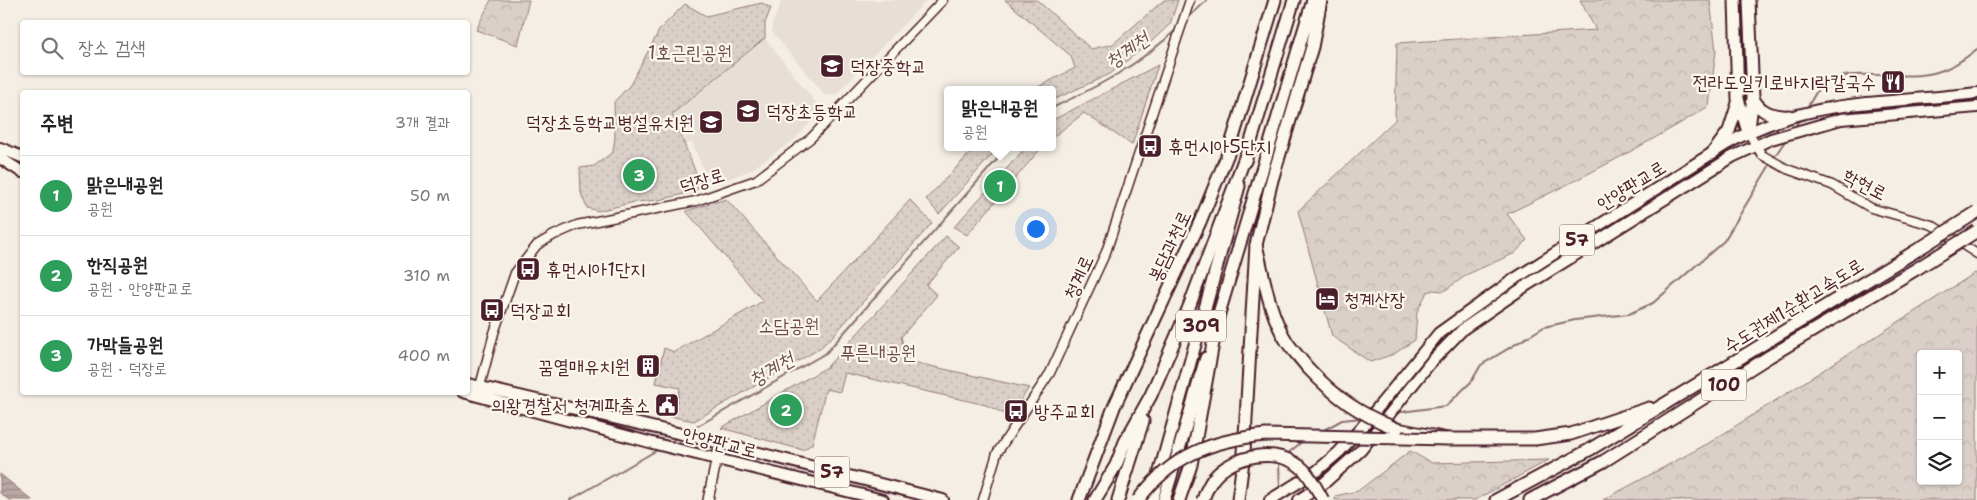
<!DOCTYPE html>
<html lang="ko">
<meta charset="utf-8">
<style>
body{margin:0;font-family:"Shantell Sans","Poor Story",sans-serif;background:#f6f6f6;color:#222}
.controls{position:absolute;right:15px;bottom:15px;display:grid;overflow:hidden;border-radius:5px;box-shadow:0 1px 4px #0004}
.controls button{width:45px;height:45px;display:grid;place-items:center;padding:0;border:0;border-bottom:1px solid #e0e0e0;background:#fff;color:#222;font:25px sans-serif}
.you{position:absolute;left:1035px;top:228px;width:18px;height:18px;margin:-12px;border:4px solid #fff;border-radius:50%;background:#1a73e8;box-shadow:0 0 0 8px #1a73e833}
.badge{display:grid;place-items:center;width:32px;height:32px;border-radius:50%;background:#2563eb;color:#fff;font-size:16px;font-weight:700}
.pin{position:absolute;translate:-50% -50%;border:2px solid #fff;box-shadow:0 1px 5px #0006}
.popup{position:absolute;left:944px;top:86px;width:112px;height:65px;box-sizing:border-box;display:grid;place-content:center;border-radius:5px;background:#fff;filter:drop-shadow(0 1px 4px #0005);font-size:16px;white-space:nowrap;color:#767676}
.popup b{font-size:19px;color:#222}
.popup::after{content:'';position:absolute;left:50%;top:100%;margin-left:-10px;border:10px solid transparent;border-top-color:#fff}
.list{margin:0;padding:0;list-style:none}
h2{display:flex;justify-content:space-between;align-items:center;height:65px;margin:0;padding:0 20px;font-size:21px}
h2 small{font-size:16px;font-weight:400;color:#767676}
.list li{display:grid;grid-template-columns:32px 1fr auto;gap:15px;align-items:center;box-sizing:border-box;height:80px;padding:0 20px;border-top:1px solid #e0e0e0}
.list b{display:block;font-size:19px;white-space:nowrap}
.list p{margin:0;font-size:16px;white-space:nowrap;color:#767676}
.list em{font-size:16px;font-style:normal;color:#767676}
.icon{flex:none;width:28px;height:28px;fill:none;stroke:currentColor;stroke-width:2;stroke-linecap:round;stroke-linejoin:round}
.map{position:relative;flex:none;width:1977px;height:500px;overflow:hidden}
.search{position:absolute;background:#fff;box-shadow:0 1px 4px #0004;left:20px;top:20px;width:450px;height:55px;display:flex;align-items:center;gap:12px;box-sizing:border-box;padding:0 18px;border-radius:5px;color:#767676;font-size:19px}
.panel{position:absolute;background:#fff;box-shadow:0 1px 4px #0004;left:20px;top:90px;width:450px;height:305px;border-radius:5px}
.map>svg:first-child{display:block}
.built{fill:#e7dfd6}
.forest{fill:url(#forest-crowns);stroke:#92787a;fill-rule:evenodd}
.park{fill:url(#park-dots);stroke:#92787a}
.water{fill:url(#water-rules);stroke:#8d7174}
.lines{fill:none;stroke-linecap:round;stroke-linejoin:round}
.stream{stroke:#8d7174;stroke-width:2}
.tertiary-casing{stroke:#4a1f2b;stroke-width:11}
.secondary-casing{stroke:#4a1f2b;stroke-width:12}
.primary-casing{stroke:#4a1f2b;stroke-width:14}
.trunk-casing{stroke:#4a1f2b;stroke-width:15}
.motorway-casing{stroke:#4a1f2b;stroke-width:15}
.tertiary{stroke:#fbf7ec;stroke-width:8}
.secondary{stroke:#fbf7ec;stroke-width:9}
.primary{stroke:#fbf7ec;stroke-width:10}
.trunk{stroke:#fbf7ec;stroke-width:11}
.motorway{stroke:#fbf7ec;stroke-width:11}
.motorway-bridge-casing{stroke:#4a1f2b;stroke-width:15;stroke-linecap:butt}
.motorway-bridge{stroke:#fbf7ec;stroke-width:11}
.labels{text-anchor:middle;stroke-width:4.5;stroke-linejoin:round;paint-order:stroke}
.shield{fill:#fbf7ec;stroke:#7f6065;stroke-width:1}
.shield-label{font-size:18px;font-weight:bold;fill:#4a1f2b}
.park-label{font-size:19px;fill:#6e4b52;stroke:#fbf7ec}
.poi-label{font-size:19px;fill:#4a1f2b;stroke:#fbf7ec;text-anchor:start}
.street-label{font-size:19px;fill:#4a1f2b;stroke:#fbf7ec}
.water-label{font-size:20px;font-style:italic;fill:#714f56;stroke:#fbf7ec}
</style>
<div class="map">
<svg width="1977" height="500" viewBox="0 0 1977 500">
<defs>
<pattern id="forest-crowns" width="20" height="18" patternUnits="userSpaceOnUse" patternTransform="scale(1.25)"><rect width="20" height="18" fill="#dbd0c9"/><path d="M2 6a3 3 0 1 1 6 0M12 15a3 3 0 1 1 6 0" fill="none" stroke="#bdb2ad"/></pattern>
<pattern id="park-dots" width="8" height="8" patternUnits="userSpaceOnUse" patternTransform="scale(1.25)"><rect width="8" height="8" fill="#dbd0c9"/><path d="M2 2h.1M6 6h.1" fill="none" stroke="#bdb2ad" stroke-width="1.8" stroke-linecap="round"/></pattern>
<pattern id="water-rules" width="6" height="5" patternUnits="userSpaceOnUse" patternTransform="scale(1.25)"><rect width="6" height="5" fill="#baa7a5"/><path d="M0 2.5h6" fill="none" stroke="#998787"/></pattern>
</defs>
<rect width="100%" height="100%" fill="#f4eee4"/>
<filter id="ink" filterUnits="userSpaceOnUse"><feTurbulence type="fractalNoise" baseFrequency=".02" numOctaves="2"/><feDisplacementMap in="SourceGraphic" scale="10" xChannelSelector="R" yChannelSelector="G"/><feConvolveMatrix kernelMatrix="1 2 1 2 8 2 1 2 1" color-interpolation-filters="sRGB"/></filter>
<g filter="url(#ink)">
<path class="built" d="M781,0h146l-92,95h-10l-53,-63v-8l7,-15z
M765,38l54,69v7l-24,25 -44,31 -36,14 -8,-5 -15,-37 -8,3 -12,-31z"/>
<path class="forest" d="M491,0h38l-11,45 -42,-15z
M1580,0h130l6,51 -7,55c-65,40 -133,75 -202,108l20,26 -12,13 -47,21 -24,17 -11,-1 -6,2 -10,20 -2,28 -21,14 -24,8 -38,-26 -34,-125 97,-91 2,-77 199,-13z
M1975,273l2,1v226h-374l106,-57zM1921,354h37v127h-37z
M1410,451l22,12 117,-3 -74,40h-140v-4l23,-5z"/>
<path class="park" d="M1005,0h32l54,49 22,-5 51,-44h14l-8,24 -18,17 -42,33 -57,26 -1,-10h-20l43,-22 -4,-12z
M762,3l9,5 -6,15v15l-93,76 28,69 -4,8 -37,9 -24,2 -37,9 -11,-3 -6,-15 -1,-25 14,-2 19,-14 2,-14 -1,-36 16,-17 30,-56 25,-25 21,12z
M1158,65l-26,80 -48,-32 -31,24v-17z
M976,147h23l-60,67 -13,-15z
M1026,147h16l-75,88 -13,-8z
M726,199l91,102 93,-101 22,23 -99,113 -14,13 -125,72 -26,-5 7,-4 5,-24 -24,-5 8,-35 10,4 89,-51 -77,-90z
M946,236l13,11 -33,38 11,10 -36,42 7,24 121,27 -20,28 -23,-11 -141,-32 -5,19 -14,-3 -14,55 -9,6 -82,-22 106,-61z"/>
<path class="water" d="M0,474l32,26h-23l-9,-7z"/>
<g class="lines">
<path class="stream" d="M1187,19l20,-19
M1052,108c49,-23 87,-43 126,-80
M1806,109c5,-7 11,-20 17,-26 23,-17 85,-1 114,-11 15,-4 28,-13 40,-23
M1794,128l6,-9
M1773,159l14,-21
M1394,413l52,-7 25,-24 10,-17 63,-38 31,-7 54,-6 24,-11 71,-62 47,-78
M689,431l137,-78 182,-206
M1322,431l20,-11 20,-2
M670,442l9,-5
M1287,454l16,-13
M1279,463l1,27
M570,500l89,-51"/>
<defs>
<path id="tertiary" d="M1748,132l14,23 25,14 45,16 39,23 61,17 45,29
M479,390l15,-57 21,-60 22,-28 17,-10 23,-10 119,-24 60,-21 55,-42 132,-138
M983,500l14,-47 53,-80 56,-121 84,-252"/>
<path id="secondary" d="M708,500l12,-57"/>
<path id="primary" d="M0,148l22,9
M0,158l22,14
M468,384l252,59 223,57
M463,392l197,53 223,55
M1270,500l47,-29 22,-19 23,-25 77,-94 74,-53 212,-135c85,-49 159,-40 252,-52
M1299,500l24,-16 38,-34 69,-87 33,-34 64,-44 205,-128 39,-18 70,-20 136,-12"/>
<path id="trunk" d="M1245,161l49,-161
M1214,330l99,-330
M1079,500l35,-93 86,-185 29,-71 46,-151
M1152,500l87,-314
M1164,500l42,-142
M1238,500l6,-47 12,-208 16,-65 40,-133 9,-47"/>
<path id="motorway" d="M1735,0l3,99 10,33
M1753,98c6,14 21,19 36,18
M1749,128l4,-30 -4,-98
M1712,154l17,-23 9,-28
M1256,245c8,32 13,69 31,97 6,9 14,17 20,25
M1397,429l51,10h87l36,-5 78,-26
M1095,500l21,-35 9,-23 26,-47 38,-88 58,-155
M1118,500l25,-79
M1179,500l12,-35 26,-144
M1496,500l93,-50 325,-198
M1530,500l74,-39 166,-105 148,-88"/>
</defs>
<use href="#tertiary" class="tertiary-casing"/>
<use href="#secondary" class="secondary-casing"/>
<use href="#primary" class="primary-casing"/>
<use href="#trunk" class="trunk-casing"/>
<use href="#motorway" class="motorway-casing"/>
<use href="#tertiary" class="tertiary"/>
<use href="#secondary" class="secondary"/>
<use href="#primary" class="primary"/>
<use href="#trunk" class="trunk"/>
<use href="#motorway" class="motorway"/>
<defs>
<path id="motorway-bridge" d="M1914,252l63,-40
M1918,268l59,-37
M1307,367c29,31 51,46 90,62
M1138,500c34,-45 74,-60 128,-65l182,4
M1203,500c2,-7 6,-15 10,-21 20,-25 67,-33 91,-9 8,9 13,20 19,30"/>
</defs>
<use href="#motorway-bridge" class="motorway-bridge-casing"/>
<use href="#motorway-bridge" class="motorway-bridge"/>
</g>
</g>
<defs>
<symbol id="school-square" viewBox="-11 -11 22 22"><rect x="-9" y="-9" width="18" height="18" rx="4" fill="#4a1f2b" stroke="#fbf7ec"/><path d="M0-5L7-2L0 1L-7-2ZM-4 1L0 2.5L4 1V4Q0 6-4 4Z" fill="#fff"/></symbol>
<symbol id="restaurant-square" viewBox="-11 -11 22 22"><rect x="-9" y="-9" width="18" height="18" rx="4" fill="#4a1f2b" stroke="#fbf7ec"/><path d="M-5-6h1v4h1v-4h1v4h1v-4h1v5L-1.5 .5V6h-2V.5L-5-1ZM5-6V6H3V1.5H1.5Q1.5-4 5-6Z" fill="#fff"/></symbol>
<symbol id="bus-square" viewBox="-11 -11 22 22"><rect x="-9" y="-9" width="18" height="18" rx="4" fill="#4a1f2b" stroke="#fbf7ec"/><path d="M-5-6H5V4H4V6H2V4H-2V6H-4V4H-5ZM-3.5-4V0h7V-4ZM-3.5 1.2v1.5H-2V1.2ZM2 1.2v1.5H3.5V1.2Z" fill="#fff"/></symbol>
<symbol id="hotel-square" viewBox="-11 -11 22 22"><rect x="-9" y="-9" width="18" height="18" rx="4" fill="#4a1f2b" stroke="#fbf7ec"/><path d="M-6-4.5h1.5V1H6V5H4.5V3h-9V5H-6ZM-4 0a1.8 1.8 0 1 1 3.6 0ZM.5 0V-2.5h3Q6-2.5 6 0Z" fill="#fff"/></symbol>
<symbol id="building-square" viewBox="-11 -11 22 22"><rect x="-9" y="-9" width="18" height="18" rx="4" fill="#4a1f2b" stroke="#fbf7ec"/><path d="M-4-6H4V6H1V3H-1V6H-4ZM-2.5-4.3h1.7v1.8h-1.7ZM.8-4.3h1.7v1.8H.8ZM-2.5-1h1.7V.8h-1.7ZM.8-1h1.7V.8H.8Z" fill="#fff"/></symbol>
<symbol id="civic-square" viewBox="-11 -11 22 22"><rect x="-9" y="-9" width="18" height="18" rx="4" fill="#4a1f2b" stroke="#fbf7ec"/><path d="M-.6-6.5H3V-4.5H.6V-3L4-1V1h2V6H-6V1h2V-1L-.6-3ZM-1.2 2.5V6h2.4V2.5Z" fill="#fff"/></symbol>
</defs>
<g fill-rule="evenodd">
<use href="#school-square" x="818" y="52" width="28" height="28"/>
<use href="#restaurant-square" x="1879" y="68" width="28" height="28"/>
<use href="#school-square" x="734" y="97" width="28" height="28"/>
<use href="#school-square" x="697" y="108" width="28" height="28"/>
<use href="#bus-square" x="1136" y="132" width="28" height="28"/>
<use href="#bus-square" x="514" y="255" width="28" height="28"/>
<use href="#hotel-square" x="1313" y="285" width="28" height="28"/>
<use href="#bus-square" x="478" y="296" width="28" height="28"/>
<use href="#building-square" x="634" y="352" width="28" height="28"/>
<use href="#civic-square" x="653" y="391" width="28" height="28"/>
<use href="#bus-square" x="1002" y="397" width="28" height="28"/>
</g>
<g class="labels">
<g class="shield">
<rect x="1559.5" y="224.5" width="35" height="31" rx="4"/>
<rect x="1176" y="310.5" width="50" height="31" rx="4"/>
<rect x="1701.5" y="369.5" width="45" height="31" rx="4"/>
<rect x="814.5" y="456.5" width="35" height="31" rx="4"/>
</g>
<g class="shield-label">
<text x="1577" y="246">57</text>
<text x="1201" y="332">309</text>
<text x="1724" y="391">100</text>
<text x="832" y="478">57</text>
</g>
<g class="park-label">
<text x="690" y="59">1호근린공원</text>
<text x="789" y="332">소담공원</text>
<text x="878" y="359">푸른내공원</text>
</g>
<g class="poi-label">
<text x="850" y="73">덕장중학교</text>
<text x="1876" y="89" text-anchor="end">전라도일키로바지락칼국수</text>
<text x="766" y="118">덕장초등학교</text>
<text x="694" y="129" text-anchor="end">덕장초등학교병설유치원</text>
<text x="1168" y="153">휴먼시아5단지</text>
<text x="546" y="276">휴먼시아1단지</text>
<text x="1344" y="306">청계산장</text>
<text x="510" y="317">덕장교회</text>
<text x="630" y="373" text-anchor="end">꿈열매유치원</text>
<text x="650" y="412" text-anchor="end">의왕경찰서 청계파출소</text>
<text x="1034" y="418">방주교회</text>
</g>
<g class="street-label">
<text transform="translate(702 180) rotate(-17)" y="7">덕장로</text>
<text transform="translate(1865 184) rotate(27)" y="7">학현로</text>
<text transform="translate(1631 185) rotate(-32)" y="7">안양판교로</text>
<text transform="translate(1169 246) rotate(-65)" y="7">봉담과천로</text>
<text transform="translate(1078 277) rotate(-66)" y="7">청계로</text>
<text transform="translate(1793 305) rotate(-32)" y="7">수도권제1순환고속도로</text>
<text transform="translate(720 442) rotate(14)" y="7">안양판교로</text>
</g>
<g class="water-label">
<text transform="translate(1127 50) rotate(-35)" y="7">청계천</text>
<text transform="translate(771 369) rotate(-30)" y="7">청계천</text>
</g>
</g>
</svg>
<div class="controls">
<button>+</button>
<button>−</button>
<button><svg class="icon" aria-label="layers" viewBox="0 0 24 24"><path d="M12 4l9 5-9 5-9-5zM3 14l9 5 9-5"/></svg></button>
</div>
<div class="you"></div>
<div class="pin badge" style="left:1000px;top:186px;background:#2e9e5b">1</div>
<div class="popup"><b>맑은내공원</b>공원</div>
<div class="pin badge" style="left:786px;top:410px;background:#2e9e5b">2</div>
<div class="pin badge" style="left:639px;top:175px;background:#2e9e5b">3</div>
<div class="search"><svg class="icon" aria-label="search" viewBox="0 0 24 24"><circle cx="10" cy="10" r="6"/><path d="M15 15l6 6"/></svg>장소 검색</div>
<section class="panel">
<h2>주변<small>3개 결과</small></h2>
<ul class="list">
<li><span class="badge" style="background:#2e9e5b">1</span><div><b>맑은내공원</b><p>공원</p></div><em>50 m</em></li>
<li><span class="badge" style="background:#2e9e5b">2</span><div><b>한직공원</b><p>공원 · 안양판교로</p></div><em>310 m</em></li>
<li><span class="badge" style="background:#2e9e5b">3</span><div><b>가막들공원</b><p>공원 · 덕장로</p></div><em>400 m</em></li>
</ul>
</section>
</div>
